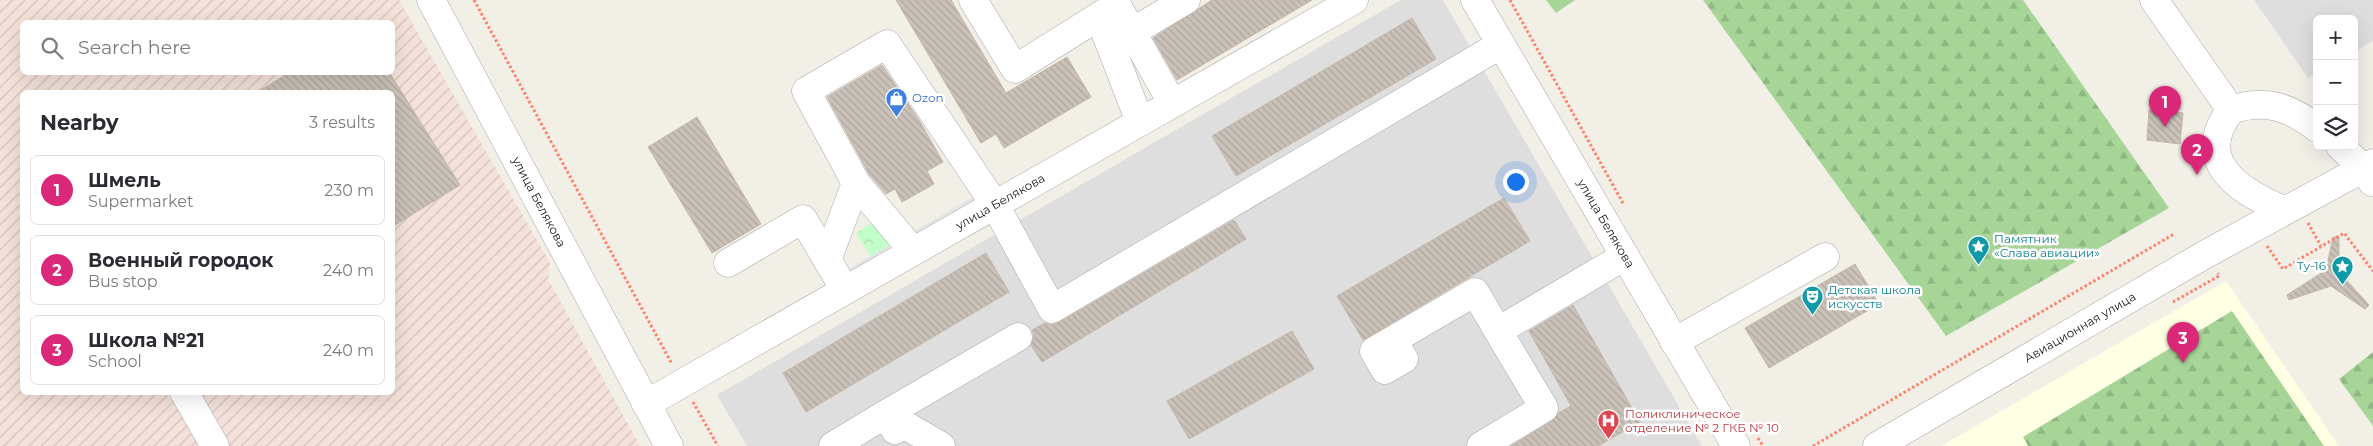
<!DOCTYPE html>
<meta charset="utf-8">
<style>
body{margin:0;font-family:Montserrat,sans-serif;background:#f2f2f3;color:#2b2b33}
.controls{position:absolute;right:15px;top:15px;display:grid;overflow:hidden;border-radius:8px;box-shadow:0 5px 20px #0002}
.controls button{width:45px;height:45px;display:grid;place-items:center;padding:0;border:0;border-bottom:1px solid #e1e1e2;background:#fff;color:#2b2b33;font:25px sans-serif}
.you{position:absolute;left:1515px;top:181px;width:18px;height:18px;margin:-12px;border:4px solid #fff;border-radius:50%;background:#1a73e8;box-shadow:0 0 0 8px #1a73e833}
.badge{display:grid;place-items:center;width:32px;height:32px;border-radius:50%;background:#db2777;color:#fff;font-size:16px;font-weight:700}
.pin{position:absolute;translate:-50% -41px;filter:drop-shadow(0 1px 2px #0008)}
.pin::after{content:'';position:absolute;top:26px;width:18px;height:15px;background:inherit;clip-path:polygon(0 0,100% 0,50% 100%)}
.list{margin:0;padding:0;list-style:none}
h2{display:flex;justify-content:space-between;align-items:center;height:65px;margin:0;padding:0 20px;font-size:21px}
h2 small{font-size:16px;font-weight:400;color:#7c7c81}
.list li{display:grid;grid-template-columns:32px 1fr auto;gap:15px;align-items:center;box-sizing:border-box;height:70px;margin:0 10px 10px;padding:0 10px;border:1px solid #e1e1e2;border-radius:8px}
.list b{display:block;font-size:19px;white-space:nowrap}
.list p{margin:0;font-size:16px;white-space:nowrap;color:#7c7c81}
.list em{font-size:16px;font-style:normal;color:#7c7c81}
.icon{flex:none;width:28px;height:28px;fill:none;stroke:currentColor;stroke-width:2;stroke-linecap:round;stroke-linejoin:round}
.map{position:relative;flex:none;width:2373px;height:446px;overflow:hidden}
.search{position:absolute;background:#fff;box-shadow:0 5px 20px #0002;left:20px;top:20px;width:375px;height:55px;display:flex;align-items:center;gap:12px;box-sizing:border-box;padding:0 18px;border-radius:8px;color:#7c7c81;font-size:19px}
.panel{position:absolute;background:#fff;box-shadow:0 5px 20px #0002;left:20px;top:90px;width:375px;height:305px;border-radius:8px}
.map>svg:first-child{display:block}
.residential{fill:#dfdede}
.education{fill:#feffe3}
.military{fill:url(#military-furrows);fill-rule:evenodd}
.forest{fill:url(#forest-firs)}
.park{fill:url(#park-crowns)}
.parking{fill:#e5e5e5}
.building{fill:url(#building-back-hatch);stroke:#c5b6a8}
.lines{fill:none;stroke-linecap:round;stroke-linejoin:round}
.minor-casing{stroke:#a8a8a8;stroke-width:29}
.path{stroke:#ff816b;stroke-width:3;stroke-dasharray:2.5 2.5;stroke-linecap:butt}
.minor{stroke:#fff;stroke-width:28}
.labels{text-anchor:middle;stroke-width:5;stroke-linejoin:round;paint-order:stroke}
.shop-label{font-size:12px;fill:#366cbe;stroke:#fff;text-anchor:start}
.street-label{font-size:12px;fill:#212121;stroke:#fff}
.culture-label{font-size:12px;fill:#0d838f;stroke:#fff;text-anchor:start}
.health-label{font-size:12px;fill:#be3a42;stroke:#fff;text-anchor:start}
</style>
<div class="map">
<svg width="2373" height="446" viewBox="0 0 2373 446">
<defs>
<pattern id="military-furrows" width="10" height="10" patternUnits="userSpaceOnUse" patternTransform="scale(1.25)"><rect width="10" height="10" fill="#f4e2da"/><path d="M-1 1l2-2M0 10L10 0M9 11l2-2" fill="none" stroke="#d1c2bb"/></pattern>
<pattern id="forest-firs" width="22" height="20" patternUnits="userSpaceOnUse" patternTransform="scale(1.25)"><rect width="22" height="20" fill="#a7d598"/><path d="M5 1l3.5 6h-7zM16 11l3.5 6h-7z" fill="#8fb783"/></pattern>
<pattern id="park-crowns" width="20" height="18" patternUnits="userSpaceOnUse" patternTransform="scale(1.25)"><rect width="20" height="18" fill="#c2fec9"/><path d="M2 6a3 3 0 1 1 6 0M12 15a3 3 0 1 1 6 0" fill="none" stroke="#a6d9ac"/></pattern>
<pattern id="building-back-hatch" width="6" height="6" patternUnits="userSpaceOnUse" patternTransform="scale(1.25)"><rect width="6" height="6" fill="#cac2b9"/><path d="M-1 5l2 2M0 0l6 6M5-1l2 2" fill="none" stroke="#ada69f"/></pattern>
</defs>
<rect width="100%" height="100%" fill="#f2efe7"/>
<path class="residential" d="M1401,0h42l259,446h-955l-30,-51z
M2254,0h119v41l-19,11v-33h-37v54l-9,5z"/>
<path class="education" d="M2226,281l113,165h-398z"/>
<path class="military" d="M0,0h399l151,263 -2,16 92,167h-640zM22,22h370v50h-370zM22,92h370v300h-370z"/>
<path class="forest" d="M1546,0h29l-19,13z
M1703,0h320l146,208 -223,128z
M2232,311l92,135h-296l-5,-9z
M2373,352v74l-34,-47z"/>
<path class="park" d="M878,219l15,24 -22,14 -15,-24z"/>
<path class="parking" d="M980,193l8,15 -132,76 -8,-15z"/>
<path class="building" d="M896,0h55l55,93 61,-36 24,40 -87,51 -8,-14 -15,9z
M1212,0h100l-135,80 -24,-42z
M1412,18l24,41 -200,117 -24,-40z
M882,65l37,55 24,42 -16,9 7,13 -32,18 -7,-13 -9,5 -17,-20 -42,-77z
M290,72h99l71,113 -68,42v-135h-134z
M2149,110l34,3 -3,31 -33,-4z
M697,117l64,107 -49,29 -64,-106z
M1504,198l26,43 -167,99 -26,-44z
M1234,220l12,19 -204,123 -11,-17 3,-8 -2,-7 13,-7 7,2 8,-3z
M2333,237h6v35l30,33 -4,4 -34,-23 -42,14 -2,-5 39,-25z
M986,253l23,39 -203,120 -23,-39z
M1855,264l24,40 -110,64 -24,-40z
M1573,305l67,117 -42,24h-87l41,-25 6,-8 13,-7 -42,-75z
M1292,331l22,38 -125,70 -22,-38z"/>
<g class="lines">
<defs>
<g id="minor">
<path id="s1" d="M431,0l238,446"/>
<path d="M973,0l42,69 102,-64"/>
<path d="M1114,0l58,103"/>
<path id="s2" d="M1475,0l261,446"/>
<path d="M2154,0l77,110"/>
<path d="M1099,16l41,106"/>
<path d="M1132,32l54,-32"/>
<path d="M2231,110c-40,51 9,82 53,100"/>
<path d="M2231,110c34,-12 58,-3 86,18"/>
<path d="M2340,146l23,22 9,14"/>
<path d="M913,251l-57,-68 -50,-92 81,-47 108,161 57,104 448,-264"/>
<path d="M827,260l29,-77"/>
<path d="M728,263l75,-44 42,71"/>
<path d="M1393,340l11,19 -19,11 -11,-19 101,-59 23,39"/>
<path d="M1674,342l151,-85"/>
<path d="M184,392l31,54"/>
<path id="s3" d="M646,404l708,-404"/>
<path d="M833,446l53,-32 9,16"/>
<path d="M941,446l-55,-32 132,-77"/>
<path d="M1481,446l63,-38 -46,-77 127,-75"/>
<path id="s4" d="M1877,446l329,-192 167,-91"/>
</g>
</defs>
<use href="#minor" class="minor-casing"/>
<path class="path" d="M474,0l198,364
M1510,0l114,205
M2308,223l13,23
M2267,246l16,23 61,-36 29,38
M2173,302l46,-26 -1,-3
M693,402l25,44
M1758,438l5,8
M1813,446l361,-212"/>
<use href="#minor" class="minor"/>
</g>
<defs>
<symbol id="shop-pin" viewBox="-11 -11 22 30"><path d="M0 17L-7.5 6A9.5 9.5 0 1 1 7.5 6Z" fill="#3f7fe0" stroke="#fff"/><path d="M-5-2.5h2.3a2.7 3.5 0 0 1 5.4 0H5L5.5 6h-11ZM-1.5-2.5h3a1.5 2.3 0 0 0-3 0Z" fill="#fff"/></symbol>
<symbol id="sight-pin" viewBox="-11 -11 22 30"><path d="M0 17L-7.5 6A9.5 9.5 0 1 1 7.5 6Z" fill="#0f9aa8" stroke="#fff"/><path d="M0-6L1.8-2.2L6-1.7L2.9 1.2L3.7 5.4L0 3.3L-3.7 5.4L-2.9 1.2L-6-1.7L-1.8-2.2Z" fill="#fff"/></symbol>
<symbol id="theatre-pin" viewBox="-11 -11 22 30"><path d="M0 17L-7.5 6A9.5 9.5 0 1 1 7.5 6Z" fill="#0f9aa8" stroke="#fff"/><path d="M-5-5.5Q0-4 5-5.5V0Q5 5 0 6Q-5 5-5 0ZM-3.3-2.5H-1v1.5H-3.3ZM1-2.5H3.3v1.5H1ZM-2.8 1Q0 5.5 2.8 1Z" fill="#fff"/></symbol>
<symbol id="hospital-pin" viewBox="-11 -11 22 30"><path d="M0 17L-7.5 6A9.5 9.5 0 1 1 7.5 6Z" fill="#e0444e" stroke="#fff"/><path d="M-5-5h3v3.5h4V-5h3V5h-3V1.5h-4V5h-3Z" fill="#fff"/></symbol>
</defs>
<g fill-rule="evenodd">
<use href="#shop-pin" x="884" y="86" width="25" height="34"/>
<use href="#sight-pin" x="1966" y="234" width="25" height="34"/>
<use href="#sight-pin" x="2330" y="254" width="25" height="34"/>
<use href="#theatre-pin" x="1800" y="284" width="25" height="34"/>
<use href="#hospital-pin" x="1596" y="408" width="25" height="34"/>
</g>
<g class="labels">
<g class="shop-label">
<text x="912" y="102">Ozon</text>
</g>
<g class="street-label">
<text dy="4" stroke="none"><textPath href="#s1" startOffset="229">улица Белякова</textPath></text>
<text dy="4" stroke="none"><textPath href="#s3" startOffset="408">улица Белякова</textPath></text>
<text dy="4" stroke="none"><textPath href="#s2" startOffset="259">улица Белякова</textPath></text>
<text dy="4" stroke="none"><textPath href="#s4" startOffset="235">Авиационная улица</textPath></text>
</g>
<g class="culture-label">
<text x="1994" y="243">Памятник<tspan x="1994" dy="14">«Слава авиации»</tspan></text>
<text x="2326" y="270" text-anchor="end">Ту-16</text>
<text x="1828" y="294">Детская школа<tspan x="1828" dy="14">искусств</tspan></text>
</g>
<g class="health-label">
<text x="1625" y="418">Поликлиническое<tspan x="1625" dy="14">отделение № 2 ГКБ № 10</tspan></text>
</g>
</g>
</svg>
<div class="controls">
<button>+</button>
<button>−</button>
<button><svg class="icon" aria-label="layers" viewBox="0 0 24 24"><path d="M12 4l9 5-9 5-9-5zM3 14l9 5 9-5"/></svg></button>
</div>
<div class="you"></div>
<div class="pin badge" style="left:2165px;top:127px">1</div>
<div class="pin badge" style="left:2197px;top:175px">2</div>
<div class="pin badge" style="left:2183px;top:363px">3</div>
<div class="search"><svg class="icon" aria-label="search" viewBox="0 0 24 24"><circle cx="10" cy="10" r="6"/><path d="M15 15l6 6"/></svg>Search here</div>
<section class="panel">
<h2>Nearby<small>3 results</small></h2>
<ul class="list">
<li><span class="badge">1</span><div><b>Шмель</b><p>Supermarket</p></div><em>230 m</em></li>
<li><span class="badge">2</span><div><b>Военный городок</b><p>Bus stop</p></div><em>240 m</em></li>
<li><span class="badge">3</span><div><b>Школа №21</b><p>School</p></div><em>240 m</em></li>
</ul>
</section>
</div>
